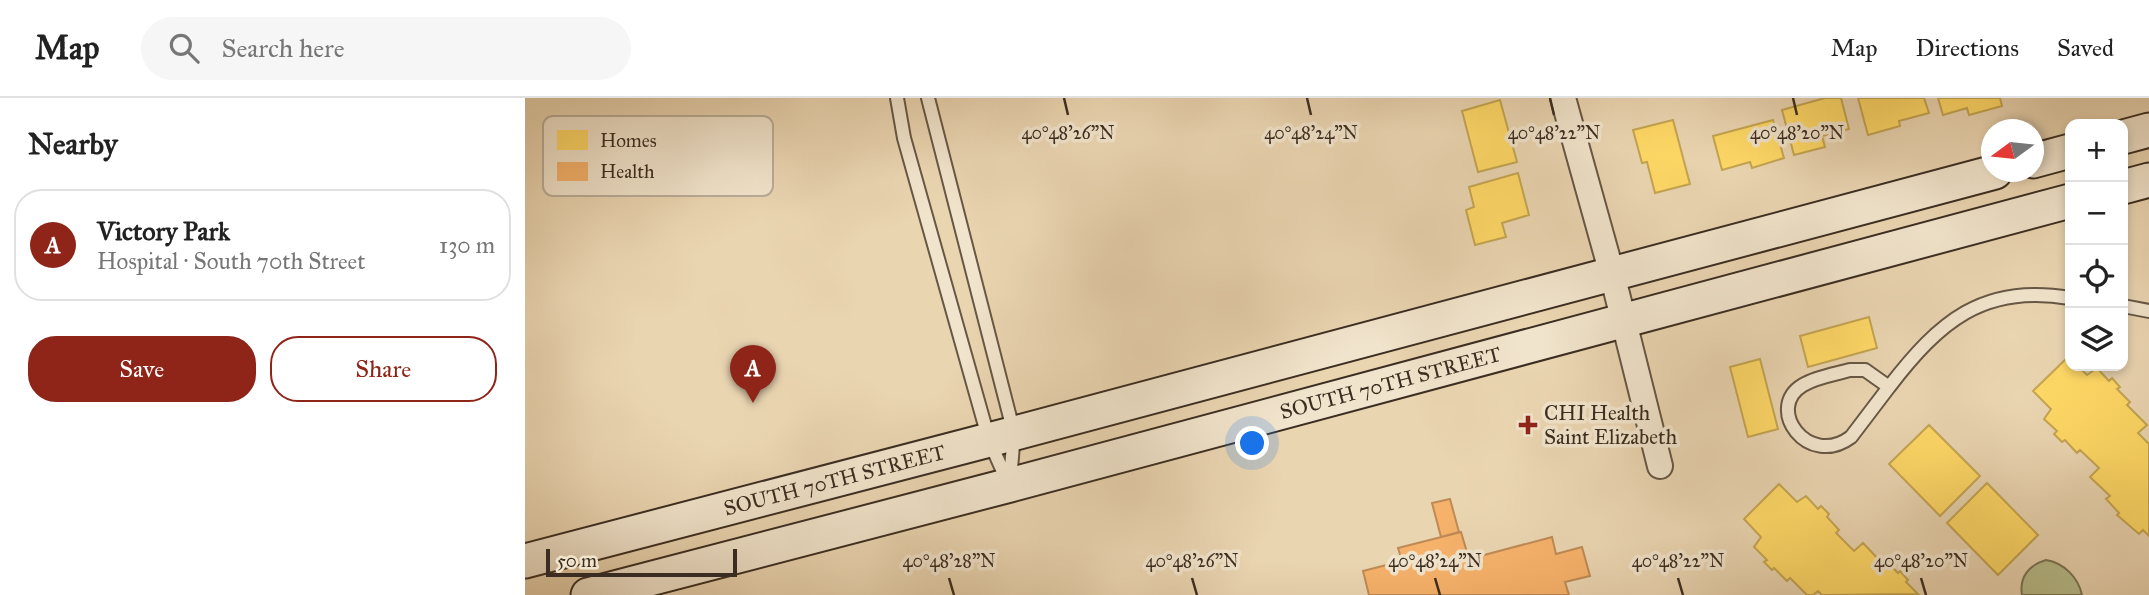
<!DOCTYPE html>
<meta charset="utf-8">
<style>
body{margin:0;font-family:"IM FELL Great Primer",serif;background:#f6f6f6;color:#222}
.controls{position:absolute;right:21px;top:21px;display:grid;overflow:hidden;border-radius:14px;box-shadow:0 4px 10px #0003}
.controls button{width:63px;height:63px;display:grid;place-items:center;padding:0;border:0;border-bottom:2px solid #e0e0e0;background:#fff;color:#222;font:35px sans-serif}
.compass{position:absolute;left:1456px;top:21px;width:63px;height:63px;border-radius:50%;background:#fff;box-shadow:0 4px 10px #0003;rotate:255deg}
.scale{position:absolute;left:21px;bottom:18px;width:191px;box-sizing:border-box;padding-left:7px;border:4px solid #3b2d21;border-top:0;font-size:19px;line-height:24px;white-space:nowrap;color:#3b2d21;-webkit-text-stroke:5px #f1e4cc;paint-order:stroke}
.you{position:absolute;left:728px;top:346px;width:24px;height:24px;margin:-18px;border:5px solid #fff;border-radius:50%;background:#1a73e8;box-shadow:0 0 0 10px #1a73e833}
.badge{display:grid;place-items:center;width:46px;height:46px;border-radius:50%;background:#8f2418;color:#fff;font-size:23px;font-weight:700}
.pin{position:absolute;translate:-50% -58px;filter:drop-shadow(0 2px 4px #0008)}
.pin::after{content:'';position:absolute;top:37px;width:24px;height:21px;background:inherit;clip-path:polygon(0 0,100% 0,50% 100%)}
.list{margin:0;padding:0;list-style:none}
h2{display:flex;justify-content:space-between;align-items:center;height:91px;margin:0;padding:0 28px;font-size:30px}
h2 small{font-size:23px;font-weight:400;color:#767676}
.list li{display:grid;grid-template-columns:46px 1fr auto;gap:21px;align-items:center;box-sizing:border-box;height:112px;margin:0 14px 14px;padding:0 14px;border:2px solid #e0e0e0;border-radius:28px}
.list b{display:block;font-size:26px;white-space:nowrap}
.list p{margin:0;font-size:23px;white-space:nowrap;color:#767676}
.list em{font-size:23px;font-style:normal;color:#767676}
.actions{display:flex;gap:14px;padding:21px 28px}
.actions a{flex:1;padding:16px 0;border:2px solid #8f2418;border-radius:28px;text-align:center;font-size:24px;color:#8f2418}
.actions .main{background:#8f2418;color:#fff}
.icon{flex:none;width:38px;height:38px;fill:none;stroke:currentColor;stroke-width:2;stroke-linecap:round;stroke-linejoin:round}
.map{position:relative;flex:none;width:1624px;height:497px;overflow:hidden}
header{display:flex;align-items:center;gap:42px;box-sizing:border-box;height:98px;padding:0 35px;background:#fff;border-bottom:2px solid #e0e0e0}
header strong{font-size:33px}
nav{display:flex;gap:38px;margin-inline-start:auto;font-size:24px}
.search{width:490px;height:63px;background:#f6f6f6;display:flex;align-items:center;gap:18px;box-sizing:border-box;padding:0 24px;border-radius:38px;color:#767676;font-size:26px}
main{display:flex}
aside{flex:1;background:#fff}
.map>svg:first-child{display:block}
.green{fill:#b7bd8b;stroke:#797556;stroke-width:2}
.homes{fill:#ffd966;stroke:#c4a551;stroke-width:2}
.health{fill:#f6b26b;stroke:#be8a55;stroke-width:2}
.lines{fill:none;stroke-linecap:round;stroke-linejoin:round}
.lane-casing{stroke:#675745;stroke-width:16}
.street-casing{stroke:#675745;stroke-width:28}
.secondary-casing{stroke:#3b2d21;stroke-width:37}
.lane{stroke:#f1e4cc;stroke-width:12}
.street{stroke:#f1e4cc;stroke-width:24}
.secondary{stroke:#f1e4cc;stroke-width:33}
.ticks{fill:none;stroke:#3b2d21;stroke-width:2.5}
.poi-dot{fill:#8f2418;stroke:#f1e4cc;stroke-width:2.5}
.labels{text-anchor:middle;stroke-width:7;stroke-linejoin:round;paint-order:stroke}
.street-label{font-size:21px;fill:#3b2d21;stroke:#f1e4cc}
.poi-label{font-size:21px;fill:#3b2d21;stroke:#f1e4cc;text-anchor:start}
.key{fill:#f1e4cc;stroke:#baad99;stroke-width:2}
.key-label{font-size:19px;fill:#3b2d21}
.ticks-label{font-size:18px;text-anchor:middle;fill:#3b2d21;stroke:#f1e4cc;stroke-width:7;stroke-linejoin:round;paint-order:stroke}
</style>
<header>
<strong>Map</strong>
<div class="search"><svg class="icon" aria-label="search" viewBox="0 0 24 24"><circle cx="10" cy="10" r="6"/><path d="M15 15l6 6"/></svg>Search here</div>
<nav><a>Map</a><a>Directions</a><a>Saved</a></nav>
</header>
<main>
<aside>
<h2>Nearby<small></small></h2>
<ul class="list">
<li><span class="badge">A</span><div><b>Victory Park</b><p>Hospital · South 70th Street</p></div><em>130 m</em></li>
</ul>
<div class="actions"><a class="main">Save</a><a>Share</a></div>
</aside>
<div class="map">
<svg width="1624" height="497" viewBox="0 0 1624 497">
<rect width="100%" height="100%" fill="#ead5b1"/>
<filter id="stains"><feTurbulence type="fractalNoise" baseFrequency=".00286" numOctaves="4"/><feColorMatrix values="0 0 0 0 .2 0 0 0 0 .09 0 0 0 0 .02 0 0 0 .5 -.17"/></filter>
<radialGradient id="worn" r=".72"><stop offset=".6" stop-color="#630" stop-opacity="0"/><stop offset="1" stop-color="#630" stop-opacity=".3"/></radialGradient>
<path class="green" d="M1521,462c18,3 32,17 36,35h-60c-3,-18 7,-30 24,-35z"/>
<path class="homes" d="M1300,0h16l8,31 -27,7 3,11 -31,8 -12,-45z
M1333,0h66l5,15 -30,8 1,5 -32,9z
M1413,0h62l2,8 -33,9 -2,-7 -24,7z
M975,2l17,62 -39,10 -16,-61z
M1148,22l17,64 -35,9 -8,-31 -5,1 -9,-33z
M1248,22l11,38 -32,10 -2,-6 -28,8 -9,-34z
M993,75l11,42 -27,8 4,14 -31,8 -9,-35 8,-3 -5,-20z
M1344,219l8,31 -69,19 -8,-31z
M1544,258l1,10h8l9,9 10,-7 12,13 3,-3 8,9 -3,2 13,13 -3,3 20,20 -9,8 11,11v92l-6,-6 -4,4 -22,-19 2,-2 -13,-14 4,-3 -20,-19 9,-9 -19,-18 -3,3 -12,-13 -3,2 -8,-8 3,-3 -13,-12 7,-10 -18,-18z
M1235,261l18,70 -30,8 -18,-70z
M1404,327l51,51 -40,40 -51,-52z
M1462,385l51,52 -40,40 -51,-52z
M1254,386l18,18 9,-6 12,13 3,-3 8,8 -2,3 12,13 -3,3 18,18 9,-8 19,20 3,-3 13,13 2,-2 8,9 -2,2 12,12 -96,1 -4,-4 -5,4h-6l-17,-17 -3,3 -13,-13 -2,2 -8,-8 3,-2 -13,-13 7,-10 -17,-18z"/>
<path class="health" d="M925,401l9,33 -18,5 -9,-34z
M936,434l8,27 83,-22 4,17 26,-7 8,29 -25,6 4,13h-200l-6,-24 39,-10 -4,-13z"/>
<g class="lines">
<defs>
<path id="lane" d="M372,0l7,40 85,302 20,45
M403,0l86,335 -4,48
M1598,208l26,5
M1325,272h15l24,17 -38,50c-43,32 -87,-29 -48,-52 13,-8 33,-11 47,-15z
M1364,289c50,-65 94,-104 181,-89"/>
<path id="street" d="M1038,0l49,176 48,192"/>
<g id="secondary">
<path d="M1598,39l26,-7"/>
<path d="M1508,63l37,-10"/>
<path d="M1598,89l26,-7"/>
<path id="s1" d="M0,463l464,-121 1006,-268"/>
<path id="s2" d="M63,497l422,-110 1060,-284"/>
</g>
</defs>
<use href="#lane" class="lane-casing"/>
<use href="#street" class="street-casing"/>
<use href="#secondary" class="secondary-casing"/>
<use href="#lane" class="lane"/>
<use href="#street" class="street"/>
<use href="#secondary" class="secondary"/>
</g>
<path class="ticks" d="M539,0l4,17M782,0l4,17M1025,0l4,17M1268,0l4,17M424,480l5,17M667,480l5,17M910,480l5,17M1153,480l5,17M1396,480l5,17"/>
<path class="poi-dot" d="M999.5 316.5h7v7h7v7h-7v7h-7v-7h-7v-7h7z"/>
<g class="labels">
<g class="street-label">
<text dy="7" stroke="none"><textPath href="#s2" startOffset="830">SOUTH 70TH STREET</textPath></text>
<text dy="7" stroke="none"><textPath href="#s1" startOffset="320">SOUTH 70TH STREET</textPath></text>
</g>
<g class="poi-label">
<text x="1019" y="322">CHI Health<tspan x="1019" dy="24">Saint Elizabeth</tspan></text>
</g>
</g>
<rect x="18" y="18" width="230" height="80" rx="10" class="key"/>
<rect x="32" y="32" width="31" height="20" fill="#ffd966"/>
<rect x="32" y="64" width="31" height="19" fill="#f6b26b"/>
<g class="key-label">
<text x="75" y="49">Homes</text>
<text x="75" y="80">Health</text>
</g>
<g class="ticks-label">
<text x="543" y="41">40°48'26"N</text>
<text x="786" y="41">40°48'24"N</text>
<text x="1029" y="41">40°48'22"N</text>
<text x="1272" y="41">40°48'20"N</text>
<text x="424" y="469">40°48'28"N</text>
<text x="667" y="469">40°48'26"N</text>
<text x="910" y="469">40°48'24"N</text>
<text x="1153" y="469">40°48'22"N</text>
<text x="1396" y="469">40°48'20"N</text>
</g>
<rect width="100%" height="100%" filter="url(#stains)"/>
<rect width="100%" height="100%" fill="url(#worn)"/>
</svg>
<div class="controls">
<button>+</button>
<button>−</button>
<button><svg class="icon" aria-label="locate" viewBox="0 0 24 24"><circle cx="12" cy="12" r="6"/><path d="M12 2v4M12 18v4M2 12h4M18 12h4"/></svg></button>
<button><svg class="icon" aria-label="layers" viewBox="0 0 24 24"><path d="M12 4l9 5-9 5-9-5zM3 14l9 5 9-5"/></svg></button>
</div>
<svg class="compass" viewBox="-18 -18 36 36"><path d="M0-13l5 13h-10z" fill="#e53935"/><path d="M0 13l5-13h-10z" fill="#767676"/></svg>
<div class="scale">50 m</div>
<div class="you"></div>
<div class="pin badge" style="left:228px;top:305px">A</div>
</div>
</main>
